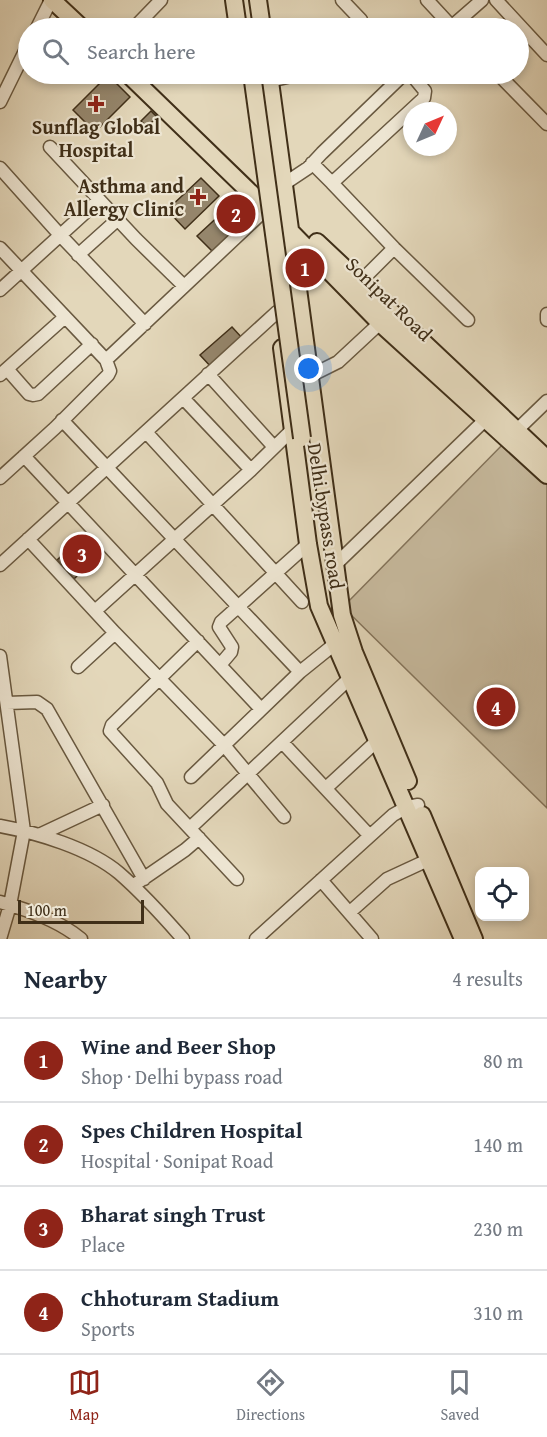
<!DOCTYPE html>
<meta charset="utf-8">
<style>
body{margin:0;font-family:"Gentium Book Plus",serif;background:#f6f6f7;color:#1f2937}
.controls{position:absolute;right:18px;bottom:18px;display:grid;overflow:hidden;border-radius:12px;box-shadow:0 3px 9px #0003}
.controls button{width:54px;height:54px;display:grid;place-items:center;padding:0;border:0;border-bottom:2px solid #e0e1e3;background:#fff;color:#1f2937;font:30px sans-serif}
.compass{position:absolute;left:403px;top:102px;width:54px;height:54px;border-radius:50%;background:#fff;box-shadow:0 3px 9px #0003;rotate:46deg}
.scale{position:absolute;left:18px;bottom:15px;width:126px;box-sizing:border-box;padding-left:6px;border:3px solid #402f18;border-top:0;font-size:16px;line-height:21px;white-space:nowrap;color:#402f18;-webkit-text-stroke:4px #ede5d2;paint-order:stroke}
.you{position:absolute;left:309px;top:369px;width:21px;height:21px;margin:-15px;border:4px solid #fff;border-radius:50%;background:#1a73e8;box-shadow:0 0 0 9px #1a73e833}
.badge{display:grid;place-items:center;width:39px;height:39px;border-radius:50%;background:#8f2418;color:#fff;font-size:20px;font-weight:700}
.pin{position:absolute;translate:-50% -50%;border:3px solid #fff;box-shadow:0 2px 6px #0006}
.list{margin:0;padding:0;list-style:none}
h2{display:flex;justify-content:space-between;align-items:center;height:78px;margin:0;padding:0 24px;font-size:26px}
h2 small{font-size:20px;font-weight:400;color:#747a83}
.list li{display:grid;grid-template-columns:39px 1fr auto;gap:18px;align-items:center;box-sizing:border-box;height:84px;padding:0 24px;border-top:2px solid #e0e1e3}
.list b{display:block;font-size:22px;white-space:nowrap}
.list p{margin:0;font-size:20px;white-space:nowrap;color:#747a83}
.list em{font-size:20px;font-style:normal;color:#747a83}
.icon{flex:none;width:33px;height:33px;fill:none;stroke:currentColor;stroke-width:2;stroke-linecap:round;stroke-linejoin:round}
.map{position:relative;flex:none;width:547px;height:939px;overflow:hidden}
.search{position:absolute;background:#fff;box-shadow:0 3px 9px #0003;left:18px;right:18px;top:18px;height:66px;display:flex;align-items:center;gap:15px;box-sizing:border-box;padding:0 21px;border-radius:33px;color:#747a83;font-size:22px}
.sheet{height:414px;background:#fff}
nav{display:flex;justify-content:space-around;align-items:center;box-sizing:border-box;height:84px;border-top:2px solid #e0e1e3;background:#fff;font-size:16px;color:#747a83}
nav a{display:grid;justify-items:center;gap:3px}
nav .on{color:#8f2418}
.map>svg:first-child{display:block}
.green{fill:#c7ba9e;stroke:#84745b;stroke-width:1.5}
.building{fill:#95866c;stroke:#402f18;stroke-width:1.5}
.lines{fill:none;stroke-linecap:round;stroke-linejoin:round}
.minor-casing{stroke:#695940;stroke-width:15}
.major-casing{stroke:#402f18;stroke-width:20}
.minor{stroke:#ede5d2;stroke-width:12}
.major{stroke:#e3d7ba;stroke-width:16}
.major-bridge-casing{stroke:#402f18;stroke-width:20;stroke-linecap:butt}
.major-bridge{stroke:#e3d7ba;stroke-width:16}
.poi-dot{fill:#8f2418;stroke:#ede5d2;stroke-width:2}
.labels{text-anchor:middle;stroke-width:4.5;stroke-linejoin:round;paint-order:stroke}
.poi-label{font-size:20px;font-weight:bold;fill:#402f18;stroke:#ede5d2}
.street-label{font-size:20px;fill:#402f18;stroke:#ede5d2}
</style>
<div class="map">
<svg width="547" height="939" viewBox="0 0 547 939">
<rect width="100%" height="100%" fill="#e3d7ba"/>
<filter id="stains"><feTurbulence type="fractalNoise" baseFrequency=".00333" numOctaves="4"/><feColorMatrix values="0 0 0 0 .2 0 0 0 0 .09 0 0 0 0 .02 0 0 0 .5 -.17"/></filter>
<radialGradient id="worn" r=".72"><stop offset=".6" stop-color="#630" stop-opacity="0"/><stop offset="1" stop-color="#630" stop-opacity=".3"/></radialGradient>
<path class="green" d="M507,440l40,40v328l-204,-201z"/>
<path class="building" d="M108,75l22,22 -35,35 -22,-22z
M151,111l6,6 -10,10 -6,-6z
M201,178l18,18 -34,33 -18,-19z
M237,199l17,18 -39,37 -18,-18z
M232,327l11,12 -31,29 -12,-13z
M90,529l17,18 -33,32 -17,-19z"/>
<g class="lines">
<defs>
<path id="minor" d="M342,0l19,20 -8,8
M427,0l26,28
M496,0l51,55
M37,28l14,-28
M134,28l27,-28
M450,28l32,-28
M498,74l49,50
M270,81l30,-7
M0,102l28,-57
M50,147l86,92 48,47
M312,163l20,20
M0,168l60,67 85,89
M284,184l24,-16 14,-15 82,-79
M0,248l106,112 4,11 -2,4 -53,53 -55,50
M394,248l74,72
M78,255l39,-35
M360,282l34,-34 -62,-65 92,-85 1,-7 -14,-17
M0,290l99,-90
M547,314v6
M106,360l160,-151
M7,369l22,25 4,1 5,-1 54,-50
M208,374l66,73
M0,375l65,-58
M310,376l28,-14 42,-39
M183,398l68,72
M62,420l238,252
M516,431l31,-30
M146,432l156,170
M24,456l237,253
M28,539l87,94 108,111 61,73
M0,565l277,-253
M335,565l151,-146
M95,611l156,-141 41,-40
M198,641l-86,84 -2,6 47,52 10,21 70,75
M0,656l24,175 -14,74 -10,34
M220,665l11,-13 1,-5 -13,-20 2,-5 87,-78
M78,667l37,-34
M7,703l30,-1 10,7 97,170
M282,742l87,93
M191,777l109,-105 36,-29
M326,788l52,-48
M0,826c38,7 89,22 119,47 23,20 44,43 64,66
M190,828l161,-151
M39,835l64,-30
M321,880l51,59
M137,883l48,-33 14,-12
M0,902c28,8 58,18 81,37
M350,912l37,-33 41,-19
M256,939l137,-124 14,-8 11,-2"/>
<path id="major" d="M52,0l30,28
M234,0l4,28
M258,0l4,28
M128,74l162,157 90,92 167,152
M269,74l73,541 12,37 54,129
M317,242l230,217
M282,348l26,196 11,62 144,333
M422,815l52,124"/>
</defs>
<use href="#minor" class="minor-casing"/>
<use href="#major" class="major-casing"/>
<use href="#minor" class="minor"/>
<use href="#major" class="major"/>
<defs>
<path id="major-bridge" d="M252,74l50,364"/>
</defs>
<use href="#major-bridge" class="major-bridge-casing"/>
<use href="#major-bridge" class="major-bridge"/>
</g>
<g class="poi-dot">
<path d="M93 95h6v6h6v6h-6v6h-6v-6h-6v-6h6z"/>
<path d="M195 188h6v6h6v6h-6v6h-6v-6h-6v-6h6z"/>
</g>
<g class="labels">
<g class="poi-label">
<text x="96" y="134">Sunflag Global<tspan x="96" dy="23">Hospital</tspan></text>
<text x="184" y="193" text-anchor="end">Asthma and<tspan x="184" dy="23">Allergy Clinic</tspan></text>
</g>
<g class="street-label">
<text transform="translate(389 299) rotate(44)" y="7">Sonipat Road</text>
<text transform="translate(326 516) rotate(81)" y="7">Delhi bypass road</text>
</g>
</g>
<rect width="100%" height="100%" filter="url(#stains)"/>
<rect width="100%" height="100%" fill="url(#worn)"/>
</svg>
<div class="controls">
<button><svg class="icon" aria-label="locate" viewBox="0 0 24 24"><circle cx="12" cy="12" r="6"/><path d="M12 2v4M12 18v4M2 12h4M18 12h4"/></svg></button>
</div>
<svg class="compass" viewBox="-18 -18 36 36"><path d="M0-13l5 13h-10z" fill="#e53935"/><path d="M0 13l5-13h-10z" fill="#747a83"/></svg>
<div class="scale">100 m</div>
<div class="you"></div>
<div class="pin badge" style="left:305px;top:268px">1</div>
<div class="pin badge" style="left:236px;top:214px">2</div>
<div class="pin badge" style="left:82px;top:554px">3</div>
<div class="pin badge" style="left:496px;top:707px">4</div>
<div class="search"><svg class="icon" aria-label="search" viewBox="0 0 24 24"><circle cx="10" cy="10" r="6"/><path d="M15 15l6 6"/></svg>Search here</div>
</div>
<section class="sheet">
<h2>Nearby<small>4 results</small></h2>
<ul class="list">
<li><span class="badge">1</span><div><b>Wine and Beer Shop</b><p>Shop · Delhi bypass road</p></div><em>80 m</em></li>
<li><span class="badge">2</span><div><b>Spes Children Hospital</b><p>Hospital · Sonipat Road</p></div><em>140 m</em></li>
<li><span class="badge">3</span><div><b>Bharat singh Trust</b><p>Place</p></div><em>230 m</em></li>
<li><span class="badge">4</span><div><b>Chhoturam Stadium</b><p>Sports</p></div><em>310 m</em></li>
</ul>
</section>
<nav>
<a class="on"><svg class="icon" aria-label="map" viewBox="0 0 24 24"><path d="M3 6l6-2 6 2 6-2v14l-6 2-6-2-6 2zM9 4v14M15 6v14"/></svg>Map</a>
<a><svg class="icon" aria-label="directions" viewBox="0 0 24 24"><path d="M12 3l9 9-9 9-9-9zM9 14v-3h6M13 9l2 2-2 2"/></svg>Directions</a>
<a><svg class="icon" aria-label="saved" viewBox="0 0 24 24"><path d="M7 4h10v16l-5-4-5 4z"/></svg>Saved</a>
</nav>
